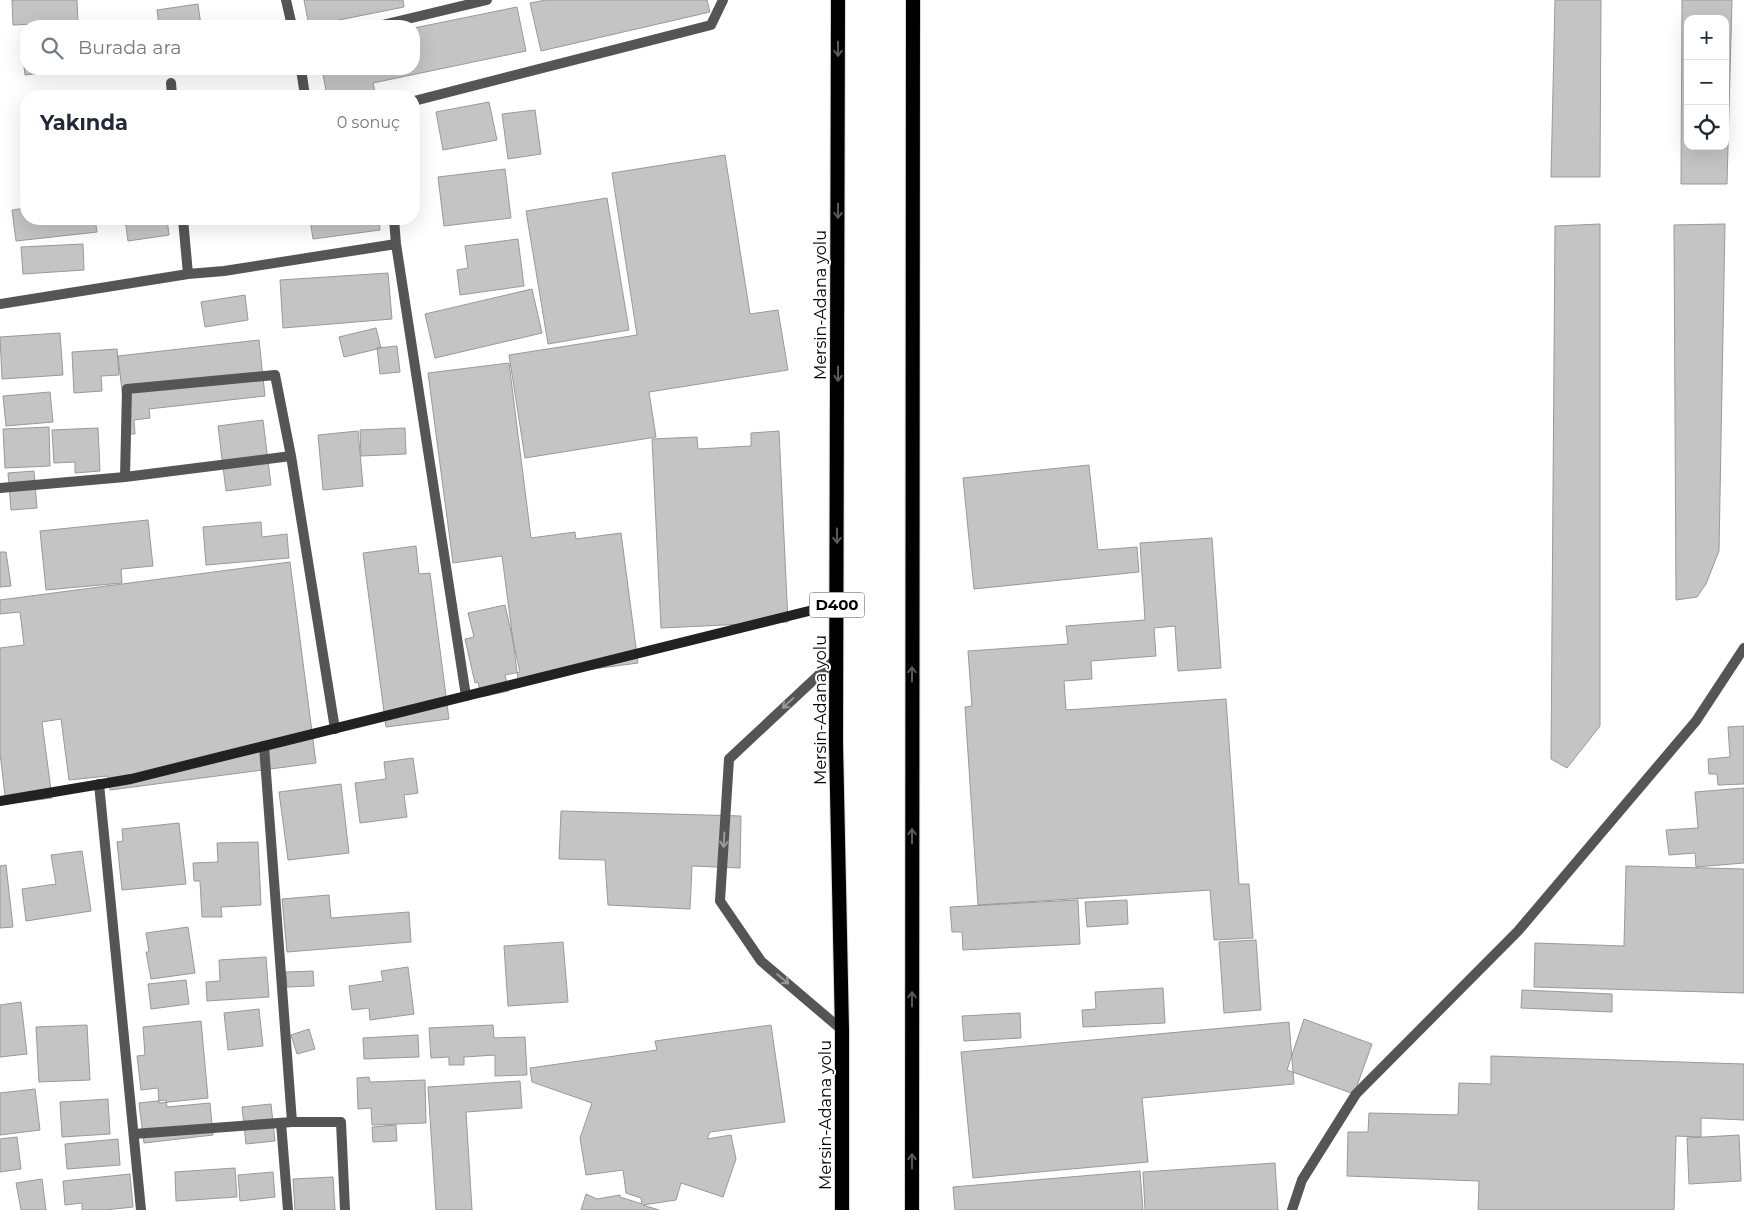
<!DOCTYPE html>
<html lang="tr">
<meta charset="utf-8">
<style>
body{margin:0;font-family:Montserrat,sans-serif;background:#f2f2f3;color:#1f2937}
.controls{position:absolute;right:15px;top:15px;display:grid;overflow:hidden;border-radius:10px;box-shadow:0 5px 20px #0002}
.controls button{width:45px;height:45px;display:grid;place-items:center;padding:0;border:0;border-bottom:1px solid #e0e1e3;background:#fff;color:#1f2937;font:25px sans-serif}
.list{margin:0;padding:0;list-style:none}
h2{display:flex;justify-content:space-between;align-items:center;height:65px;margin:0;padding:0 20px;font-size:21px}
h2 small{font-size:16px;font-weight:400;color:#747a83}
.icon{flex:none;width:28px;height:28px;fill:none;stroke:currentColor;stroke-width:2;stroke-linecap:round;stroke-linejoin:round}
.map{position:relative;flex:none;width:1744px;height:1210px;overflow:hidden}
.search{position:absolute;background:#fff;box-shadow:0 5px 20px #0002;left:20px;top:20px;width:400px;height:55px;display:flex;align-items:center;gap:12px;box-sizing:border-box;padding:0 18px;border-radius:20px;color:#747a83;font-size:19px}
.panel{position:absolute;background:#fff;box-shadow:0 5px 20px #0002;left:20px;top:90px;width:400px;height:135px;border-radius:20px}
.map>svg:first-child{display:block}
.building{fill:#c4c4c4;stroke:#999;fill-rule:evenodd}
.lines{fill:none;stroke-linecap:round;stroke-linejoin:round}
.trunk-casing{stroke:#dbdbdb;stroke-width:16}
.service{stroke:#555;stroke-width:10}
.minor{stroke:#555;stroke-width:10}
.tertiary{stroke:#555;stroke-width:10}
.secondary{stroke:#222;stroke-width:10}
.trunk{stroke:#000;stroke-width:14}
.oneway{stroke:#595959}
.oneway2{stroke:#999}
.labels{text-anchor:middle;stroke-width:4;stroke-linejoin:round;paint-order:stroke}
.shield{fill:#fff;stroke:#4c4c4c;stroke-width:1}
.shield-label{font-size:15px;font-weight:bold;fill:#000}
.street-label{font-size:16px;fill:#000;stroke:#fff}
</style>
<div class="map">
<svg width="1744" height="1210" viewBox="0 0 1744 1210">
<rect width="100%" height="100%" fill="#fff"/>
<path class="building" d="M12,0h65l1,22 -65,3z
M304,0h99l1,7 -95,19z
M546,0h161l3,12 -169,39 -11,-48z
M1555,0h46l-1,177h-49z
M1682,0h50l-5,184h-46zM1688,19h37v127h-37z
M198,4l3,22h-42l-2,-16z
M517,7l9,44 -153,32 2,9 -20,4h-28l-5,-27h92v-41z
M26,40v29h47l-48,6 -4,-34z
M489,102l8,38 -54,10 -7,-38z
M535,110l6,44 -33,5 -6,-45z
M725,155l25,159 28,-4 10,60 -139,22 7,45 -131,21 -16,-103 128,-20 -25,-162z
M505,169l6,49 -67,8 -6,-49z
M607,198l22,132 -81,14 -22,-133z
M26,208v11h69l2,13 -81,9 -4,-31z
M125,219h42l2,16 -41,6z
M310,219h69l1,11 -67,9z
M1600,224v502l-33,42 -16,-9 4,-533z
M1725,224l-6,327 -13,33 -9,13 -21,3 -2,-375z
M518,239l6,47 -64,9 -3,-25 11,-2 -3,-22z
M83,244l1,26 -61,4 -2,-27z
M388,273l4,46 -109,9 -3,-48z
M532,289l10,44 -107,25 -10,-44z
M245,295l3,25 -43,7 -4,-25z
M376,328l5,20 -37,9 -5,-20z
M60,333l3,42 -61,4 -2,-42z
M259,340l6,56 -116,13 1,9 -16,2 1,14h-8l-9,-78z
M397,346l3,26 -20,2 -3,-26z
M117,349l2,26 -18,1 1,15 -28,2 -2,-41z
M509,363l22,175 44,-6 1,7 45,-6 17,130 -120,16 -16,-123 -49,7 -25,-190z
M50,392l3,30 -47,4 -3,-30z
M263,420l8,65 -45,6 -8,-65z
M49,427l1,39 -45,2 -2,-39z
M98,428l2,43 -25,2v-11l-21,1 -2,-33z
M405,428l1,26 -45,2 -1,-26z
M358,431l5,55 -40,4 -5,-55z
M779,431l9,191 -127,6 -9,-189 45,-2 1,12 53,-3v-13z
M1089,465l9,85 39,-3 2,25 -165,17 -11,-111z
M34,471l3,37 -26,2 -3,-37z
M148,520l5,46 -32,3 1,14 -76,7 -6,-59z
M261,522l1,15 25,-3 2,24 -83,7 -3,-38z
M1212,538l9,130 -43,3 -3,-45 -21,2 2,28 -65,5 1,18 -28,2 2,29 160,-11 13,185h10l4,54 -39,2 -4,-50 -232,15 -13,-198 7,-1 -4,-55 100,-7 -2,-18 79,-6 -5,-77z
M416,546l3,28 11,-1 19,146 -63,8 -23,-174z
M0,552h6l5,34 -11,1z
M290,562l26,201 -206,27 -2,-14 -39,4 -8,-61 -19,3 10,76 -46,6 -6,-51v-105l24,-3 -4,-33 -20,2v-14z
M505,605l15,67 -15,3 4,16 -28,6 -3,-15 -3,1 -10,-44 9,-2 -6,-24z
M1744,726v58l-26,1 -1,-11h-8l-1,-15 22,-2 -2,-30z
M413,758l5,35 -14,2 3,22 -47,6 -5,-40 31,-4 -2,-17z
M341,784l8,69 -61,7 -9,-68z
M1744,788v75l-48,4 -1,-14 -26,2 -3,-25 32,-2 -3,-36z
M561,811l180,5 -1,52 -48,-2 -2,43 -82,-4 -3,-45 -46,-1z
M179,823l7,61 -64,6 -5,-48 6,-1 -1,-12z
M258,842l3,63 -40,2 1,10h-20l-2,-36h-6l-1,-18 25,-1 -1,-19z
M82,851l9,60 -65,10 -4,-32 34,-5 -5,-29z
M6,865l7,62 -13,1v-62z
M1626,866l118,3v124l-210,-6 1,-44 89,3z
M329,895l2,23 78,-6 2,30 -124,10 -5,-53z
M1078,900l2,44 -117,6 -1,-18h-10l-2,-25z
M1127,900l1,24 -41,3 -2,-25z
M188,927l7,46 -44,6 -5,-27h3l-3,-19z
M1256,940l5,70 -37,3 -5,-71z
M563,942l5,60 -60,4 -4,-60z
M266,957l3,40 -62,4 -1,-19 14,-1 -1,-21z
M408,967l6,47 -44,6 -1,-12 -17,2 -3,-24 34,-5 -2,-10z
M313,971l1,15 -27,1 -1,-15z
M186,980l3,24 -38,5 -3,-25z
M1163,988l2,35 -82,4 -1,-17 14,-1 -1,-17z
M1522,990l90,4v18l-91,-4z
M21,1002l6,52 -27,3v-52z
M259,1009l4,37 -35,4 -4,-37z
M1020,1013l1,25 -57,3 -2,-25z
M1304,1019l68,25 -18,50 -67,-24z
M201,1021l7,77 -49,5 -1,-15 -17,2 -4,-34 8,-1 -2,-28z
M1289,1022l5,62 -152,14 6,64 -175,16 -12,-126z
M87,1025l3,55 -51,2 -3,-55z
M493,1025l1,13 31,-1 2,38 -32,1v-21l-31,2v8h-15v-8l-18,1 -2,-30z
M771,1025l14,97 -75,10 -3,7 24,-4 5,24 -13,38 -42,-14 -5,17 -33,5 16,5h-78l5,-16 11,5 23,-4v2l22,7 -1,-6 -15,-5 -3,-23 -37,5 -6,-37 12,-35 -60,-21 -2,-14 127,-18 -2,-9z
M309,1029l6,20 -18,5 -6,-19z
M418,1035l1,22 -55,2 -1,-21z
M1491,1056l253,8v56l-43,-2v19l-25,-1 -2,74h-196l1,-29 -132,-5 1,-44h20l1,-19 89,2 1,-32 32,1z
M369,1077l1,5 55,-2 1,43 -54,2 -1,-17 -13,1 -1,-31z
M520,1081l2,27 -56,4 6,98h-36l-8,-123z
M35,1089l5,41 -40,5v-42z
M108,1099l2,35 -48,3 -2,-35z
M166,1100l1,7 43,-4 3,32 -69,8 -5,-40z
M271,1104l4,37 -29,3 -4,-37z
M396,1125l1,16 -24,1 -1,-15z
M1739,1135l2,46 -52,3 -2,-46z
M17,1137l4,32 -21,3v-33z
M118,1139l2,26 -53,4 -2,-25z
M1275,1163l3,47h-133l-2,-38z
M235,1168l2,29 -61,4 -1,-29z
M1140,1171l3,39h-188l-2,-23z
M273,1172l2,25 -35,4 -2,-26z
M130,1174l3,33 -28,3h-23v-7l-17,2 -2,-24z
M333,1177l2,33h-40l-2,-31z
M42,1179l4,31h-25l-5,-27z"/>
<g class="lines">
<defs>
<path id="trunk" d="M838,0l-2,743 6,287v180
M912,1210l1,-1210"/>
</defs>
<use href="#trunk" class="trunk-casing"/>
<path class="service" d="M837,658l-108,101 -9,142 41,60 81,69"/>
<path class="minor" d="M286,0l6,26
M378,26l109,-26
M301,69l4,27
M171,83l1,13
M414,101l297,-76 12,-25
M183,219l5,55
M394,219l2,25 70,452
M0,304l188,-30 36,-3 172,-27
M125,477l2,-88 148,-14 16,81
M0,488l125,-11 166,-21 44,273
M99,784l42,426
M292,1122h49l4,88
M281,1123l7,87
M134,1134l158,-12 -28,-376"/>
<path class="tertiary" d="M1292,1210l10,-30 54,-86 162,-163 178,-210 48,-73"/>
<path class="secondary" d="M0,801l131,-22 706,-175"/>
<use href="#trunk" class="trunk"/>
</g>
<defs><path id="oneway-shaft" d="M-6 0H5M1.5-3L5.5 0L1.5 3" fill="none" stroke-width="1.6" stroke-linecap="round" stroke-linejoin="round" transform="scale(1.25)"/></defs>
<g class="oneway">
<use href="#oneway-shaft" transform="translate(838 49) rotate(90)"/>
<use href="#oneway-shaft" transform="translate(838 211) rotate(90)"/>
<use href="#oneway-shaft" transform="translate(838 374) rotate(90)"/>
<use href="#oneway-shaft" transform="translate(837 536) rotate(90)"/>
<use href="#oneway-shaft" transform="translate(912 674) rotate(-90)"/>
<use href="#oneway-shaft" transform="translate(912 836) rotate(-90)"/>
<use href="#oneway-shaft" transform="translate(912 999) rotate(-90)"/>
<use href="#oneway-shaft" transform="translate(912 1161) rotate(-90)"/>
</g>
<g class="oneway2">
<use href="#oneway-shaft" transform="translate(788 703) rotate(137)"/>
<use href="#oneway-shaft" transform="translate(724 840) rotate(93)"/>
<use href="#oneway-shaft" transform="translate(783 979) rotate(40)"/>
</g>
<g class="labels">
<rect class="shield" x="809.5" y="592.5" width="55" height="25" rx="4"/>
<g class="shield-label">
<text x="837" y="610">D400</text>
</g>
<g class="street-label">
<text transform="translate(820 305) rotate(-90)" y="6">Mersin-Adana yolu</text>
<text transform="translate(820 710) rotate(-90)" y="6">Mersin-Adana yolu</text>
<text transform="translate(825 1115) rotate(-90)" y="6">Mersin-Adana yolu</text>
</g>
</g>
</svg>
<div class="controls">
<button>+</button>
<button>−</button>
<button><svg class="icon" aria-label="locate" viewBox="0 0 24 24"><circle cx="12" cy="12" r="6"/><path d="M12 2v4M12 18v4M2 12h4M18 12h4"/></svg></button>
</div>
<div class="search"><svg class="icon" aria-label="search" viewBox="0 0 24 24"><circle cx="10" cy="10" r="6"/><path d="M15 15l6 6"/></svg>Burada ara</div>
<section class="panel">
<h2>Yakında<small>0 sonuç</small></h2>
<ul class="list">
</ul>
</section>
</div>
